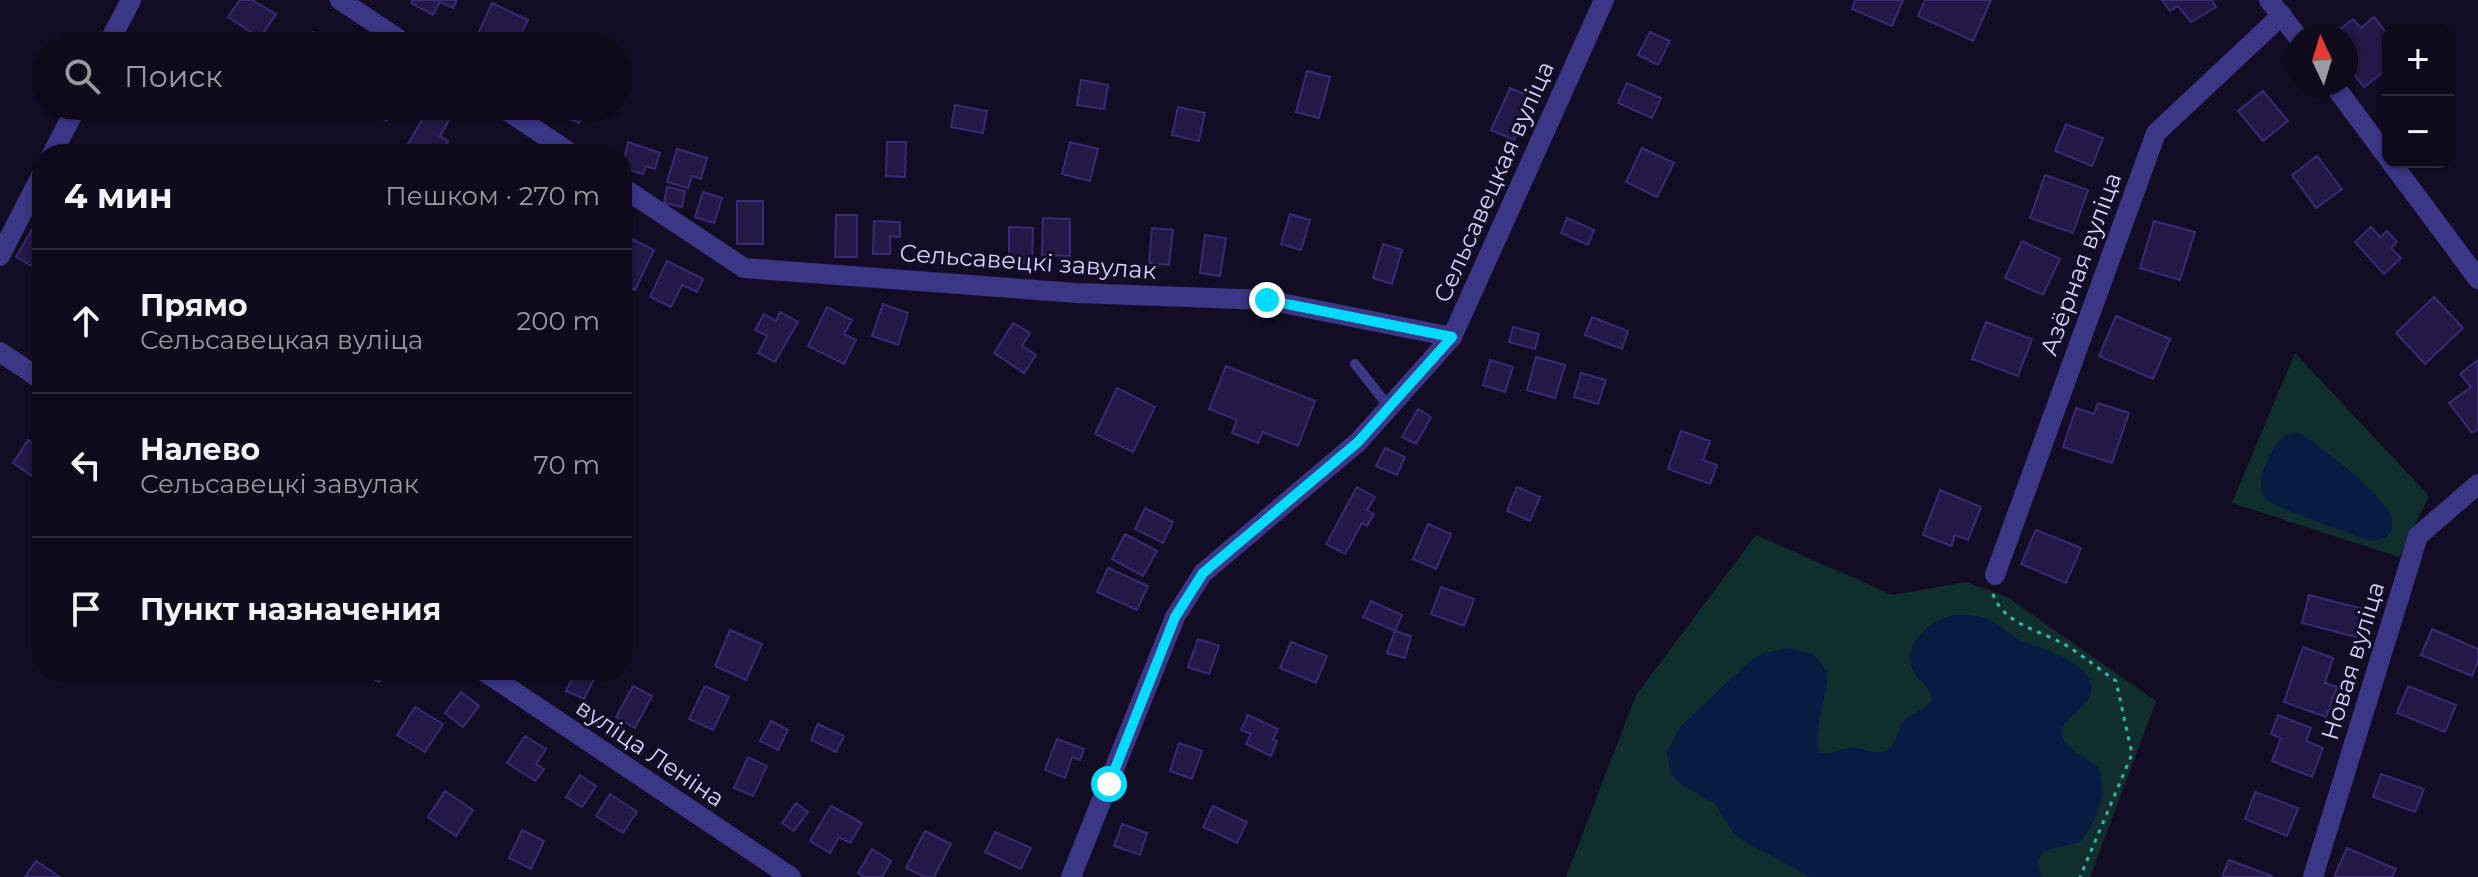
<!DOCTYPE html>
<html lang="ru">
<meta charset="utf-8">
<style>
body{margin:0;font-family:Montserrat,sans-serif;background:#171324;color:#f1f3f6}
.controls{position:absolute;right:24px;top:24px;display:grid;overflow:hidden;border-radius:16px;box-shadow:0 2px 6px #0004}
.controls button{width:72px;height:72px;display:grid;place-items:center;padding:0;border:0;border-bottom:2px solid #2e2b3a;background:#0e0a1b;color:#f1f3f6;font:40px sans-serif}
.compass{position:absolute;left:2286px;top:24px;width:72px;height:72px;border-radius:50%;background:#0e0a1b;box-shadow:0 2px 6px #0004;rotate:356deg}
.stop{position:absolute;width:24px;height:24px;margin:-18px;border:6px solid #00dbfb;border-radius:50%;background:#fff}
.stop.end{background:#00dbfb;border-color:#fff;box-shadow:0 2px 8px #0008}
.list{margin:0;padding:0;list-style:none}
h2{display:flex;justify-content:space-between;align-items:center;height:104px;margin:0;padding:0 32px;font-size:34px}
h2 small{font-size:26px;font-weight:400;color:#9b9aa3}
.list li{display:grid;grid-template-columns:52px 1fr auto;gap:24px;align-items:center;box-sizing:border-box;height:144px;padding:0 32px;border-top:2px solid #2e2b3a}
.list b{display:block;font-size:30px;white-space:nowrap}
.list p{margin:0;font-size:26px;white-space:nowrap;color:#9b9aa3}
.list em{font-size:26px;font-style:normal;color:#9b9aa3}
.icon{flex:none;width:44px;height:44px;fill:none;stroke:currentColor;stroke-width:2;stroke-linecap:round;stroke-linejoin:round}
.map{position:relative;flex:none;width:2478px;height:877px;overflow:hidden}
.search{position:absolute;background:#0e0a1b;box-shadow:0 2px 6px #0004;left:32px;top:32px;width:600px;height:88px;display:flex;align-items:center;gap:20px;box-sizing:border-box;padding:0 28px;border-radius:44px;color:#9b9aa3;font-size:30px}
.panel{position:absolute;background:#0e0a1b;box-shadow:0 2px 6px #0004;left:32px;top:144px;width:600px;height:536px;border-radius:32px}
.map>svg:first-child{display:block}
.green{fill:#102e2e}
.water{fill:#071b43}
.building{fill:#231846;stroke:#3a2973;stroke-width:2}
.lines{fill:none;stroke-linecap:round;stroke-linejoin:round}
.path{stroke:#29bab5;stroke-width:3;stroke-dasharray:4 6;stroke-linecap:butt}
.service{stroke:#3b3685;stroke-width:10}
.minor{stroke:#3b3685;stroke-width:20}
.route{stroke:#00dbfb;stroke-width:10}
.labels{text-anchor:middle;stroke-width:6;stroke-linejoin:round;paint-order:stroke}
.street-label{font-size:24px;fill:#d7d0ff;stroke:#120d24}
</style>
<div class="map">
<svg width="2478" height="877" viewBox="0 0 2478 877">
<rect width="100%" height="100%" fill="#120d24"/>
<path class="green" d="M2295,353l134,143 -30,61 -167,-54z
M1756,535l137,60 73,-13 41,15 149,104 -66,176h-524l70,-182z"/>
<path class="water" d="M2299,433c19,10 87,65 92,83 2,6 2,13 -2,18 -6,7 -15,7 -23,6l-87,-33 -14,-8c-12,-18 6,-52 21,-65z
M1954,615c10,0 21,0 31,3 12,4 20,14 31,20 19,9 74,23 75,49 2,26 -47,32 -22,60 9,9 21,13 30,21 9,25 -3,55 -19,74 -21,7 -52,3 -38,35h-232l-68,-37 -10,-9 -17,-27 -36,-21 -8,-9 -4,-21 12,-25 71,-67 14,-8 25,-5 24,6 14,17c2,23 -16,64 -8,81 12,5 18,-3 31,-4 13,-2 23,9 37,2 11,-6 9,-19 16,-28 9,-10 23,-10 29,-24 -2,-11 -13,-16 -18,-26 -15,-27 17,-52 40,-57z"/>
<path class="building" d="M240,0h12l24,14 -16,24 -32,-21z
M412,0h45l-4,8 -13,-6 -7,13 -22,-12z
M1855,0h48l-11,26 -40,-17z
M1925,0h66l-18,41 -55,-25z
M2162,0h50l4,7 -25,15 -13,-16 -8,5z
M492,3l36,17 -13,26 -42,-1z
M2374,17l14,18v33l-24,19 -18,-23v-28l-7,-6 14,-11 8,9z
M313,32l20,14h-31z
M1650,32l20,9 -12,24 -20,-10z
M1307,71l23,6 -11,41 -23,-6z
M1081,80l27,5 -4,24 -27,-4z
M1627,83l34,15 -9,20 -34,-15z
M1510,88l23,10 -19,42 -23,-10z
M2263,91l25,30 -25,20 -25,-30z
M955,105l32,6 -4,22 -32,-6z
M360,106h35l-8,15z
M430,106l21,11 -11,19 8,5 -7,13h-25l-10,-6z
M556,106h29l-6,17 -25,-10z
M1178,107l27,6 -6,28 -27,-6z
M2066,124l37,14 -11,28 -37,-15z
M628,142l32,11 -5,16 -9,-3 -3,8 -21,-6z
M887,142h19l-1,35 -19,-1z
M1070,142l28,7 -8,32 -28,-7z
M1642,148l32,15 -17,34 -31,-15z
M677,149l30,9 -6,21 -9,-3 -4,12 -21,-6z
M2317,156l25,33 -26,19 -24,-33z
M2045,175l43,15 -15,43 -43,-15z
M667,187l18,4 -3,16 -18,-4z
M703,192l19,6 -8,25 -19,-6z
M737,201h26v43h-26z
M1290,214l20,6 -9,30 -20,-6z
M836,215h21v42h-22z
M1043,218l27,1v37l-28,-1z
M1567,218l27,12 -6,15 -27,-12z
M874,221l26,1v15l-10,-1v18h-17z
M2154,221l41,11 -15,48 -40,-12z
M1009,227l24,1 -1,35 -23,-1z
M2371,227l9,10 7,-6 10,11 -6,6 10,10 -17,16 -29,-32z
M33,228l9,6v38l-26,-15z
M1152,228l21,2 -4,35 -20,-2z
M1205,235l21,3 -6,38 -20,-3z
M628,237l26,13 -19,40 -13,-6v-34z
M2022,241l38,18 -17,36 -38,-17z
M1383,244l19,6 -10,34 -19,-6z
M667,261l36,18 -6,13 -15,-7 -11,22 -21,-10z
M2434,297l29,31 -38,36 -29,-31z
M883,304l25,9 -10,32 -26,-9z
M827,307l25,13 -8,14 12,6 -12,24 -36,-18z
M780,312l18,10 -23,40 -17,-9 9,-17 -12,-6 9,-16 12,7z
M2116,316l54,23 -17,40 -54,-23z
M1592,317l36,14 -6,18 -37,-14z
M1986,322l46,17 -14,37 -46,-17z
M1013,323l17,10 -8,13 14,9 -12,18 -30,-20z
M1513,327l26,7 -4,15 -26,-7z
M1536,357l29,8 -10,33 -28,-8z
M1490,360l23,7 -8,25 -22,-7z
M2478,360v69l-6,4 -23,-30 22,-16 -11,-13z
M1226,366l89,35 -17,45 -35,-14 -5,11 -26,-10 5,-13 -28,-11z
M1581,373l25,7 -8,24 -24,-7z
M1117,388l38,19 -22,45 -38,-18z
M2098,403l31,10 -17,50 -49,-16 13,-39 18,6z
M1418,409l13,8 -15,27 -14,-7z
M1681,431l29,10 -7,19 14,5 -7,19 -42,-15z
M28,440l14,10v27l-3,4 -26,-18z
M1385,448l20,9 -8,18 -21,-9z
M1357,487l18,10 -8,13 7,4 -7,12 -5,-3 -17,31 -19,-10z
M1517,487l23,10 -10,24 -23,-10z
M1940,490l41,17 -13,33 -13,-5 -4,11 -28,-11z
M1145,508l28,14 -10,21 -28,-14z
M1428,524l23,10 -15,35 -23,-10z
M2036,530l45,18 -15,35 -45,-19z
M1125,534l32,17 -14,25 -31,-17z
M1108,568l40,18 -11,24 -40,-18z
M1441,587l33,12 -10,27 -33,-12z
M2309,595l54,14 -7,28 -54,-14z
M1371,601l31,14 -7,16 -32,-14z
M2432,629l46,20v12l-6,15 -51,-21z
M730,630l32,14 -16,36 -31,-14z
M1395,631l16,5 -6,22 -18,-5z
M1198,639l21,7 -10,28 -21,-7z
M1291,642l36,14 -11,27 -36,-15z
M2303,647l30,11 -8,25 12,4 -11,30 -42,-15z
M357,670h29l-7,12z
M576,670h13l8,3 -13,26 -18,-8z
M633,686l19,10 -17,32 -19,-11z
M705,686l24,11 -16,33 -24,-11z
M2408,686l48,19 -11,27 -48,-19z
M461,692l18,14 -16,21 -18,-14z
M415,707l28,17 -18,28 -28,-17z
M1248,715l30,14 -5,10 4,2 -6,15 -25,-12 5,-10 -10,-4z
M2278,715l33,13 -5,13 17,7 -11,29 -40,-16 9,-23 -10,-4z
M771,721l17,9 -10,20 -18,-9z
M818,724l26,12 -8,16 -25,-12z
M525,736l21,13 -10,15 8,5 -9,12 -28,-18z
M1057,739l27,10 -4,11 -8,-3 -7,21 -20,-8z
M1179,743l23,8 -10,28 -22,-8z
M748,757l19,9 -14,30 -19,-8z
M2381,774l43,15 -9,23 -42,-15z
M580,775l16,11 -14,21 -16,-10z
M445,791l28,19 -17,26 -28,-19z
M2255,792l43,16 -11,28 -42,-17z
M610,794l27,18 -14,21 -27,-17z
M796,803l12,9 -14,19 -12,-8z
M831,806l31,17 -12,20 -11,-6 -9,16 -20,-12z
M1213,806l34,16 -10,21 -34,-16z
M1122,824l25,9 -7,22 -26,-9z
M522,830l22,11 -13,28 -22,-11z
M925,831l26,13 -17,33h-9l-19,-9z
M995,832l36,16 -10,21 -36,-17z
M2347,848l49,21 -4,8h-58z
M872,849l19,12 -9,16h-17l-7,-4z
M2229,860l43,16v1h-50z
M36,861l24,16h-35z"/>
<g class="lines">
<path class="path" d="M1993,594c10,30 46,36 71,50 18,11 35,25 52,37l16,73 -52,123"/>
<path class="service" d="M1355,364l34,43"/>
<path class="minor" d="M340,0l69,46
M2269,0l29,37
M107,46l24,-46
M2333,84l55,74
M500,106l72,48
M52,154l25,-48
M2391,162l87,117
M622,187l122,81 333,25 190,7 185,37
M0,256l42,-82
M0,352l42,28
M1995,575l161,-442 126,-118
M482,670l309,207
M1071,877l104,-260 28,-44 155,-131 94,-105 152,-337
M2313,877l105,-341 60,-52"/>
</g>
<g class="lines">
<path class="route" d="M1109,784l66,-167 28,-44 155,-131 94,-105 -185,-37"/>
</g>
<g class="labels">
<g class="street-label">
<text transform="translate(1494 182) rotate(-66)" y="8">Сельсавецкая вуліца</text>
<text transform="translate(1028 262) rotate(4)" y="8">Сельсавецкі завулак</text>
<text transform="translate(2081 264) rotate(-70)" y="8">Азёрная вуліца</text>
<text transform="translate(2353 661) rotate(-73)" y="8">Новая вуліца</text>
<text transform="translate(650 753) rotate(34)" y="8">вуліца Леніна</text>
</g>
</g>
</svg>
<div class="controls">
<button>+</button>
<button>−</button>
</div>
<svg class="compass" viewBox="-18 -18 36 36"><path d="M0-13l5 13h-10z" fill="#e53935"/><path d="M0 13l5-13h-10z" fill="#9b9aa3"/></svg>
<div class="stop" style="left:1109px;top:784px"></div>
<div class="stop end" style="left:1267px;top:300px"></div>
<div class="search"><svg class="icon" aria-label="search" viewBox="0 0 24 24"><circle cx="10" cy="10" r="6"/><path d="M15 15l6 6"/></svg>Поиск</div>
<section class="panel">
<h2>4 мин<small>Пешком · 270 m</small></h2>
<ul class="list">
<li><svg class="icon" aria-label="ahead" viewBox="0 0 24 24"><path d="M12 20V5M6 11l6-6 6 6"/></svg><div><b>Прямо</b><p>Сельсавецкая вуліца</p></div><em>200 m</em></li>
<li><svg class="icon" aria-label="left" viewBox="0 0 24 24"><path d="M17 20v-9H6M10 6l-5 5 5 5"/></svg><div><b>Налево</b><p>Сельсавецкі завулак</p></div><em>70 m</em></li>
<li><svg class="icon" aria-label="arrive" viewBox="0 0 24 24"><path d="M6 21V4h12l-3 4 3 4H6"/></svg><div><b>Пункт назначения</b></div></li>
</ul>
</section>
</div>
